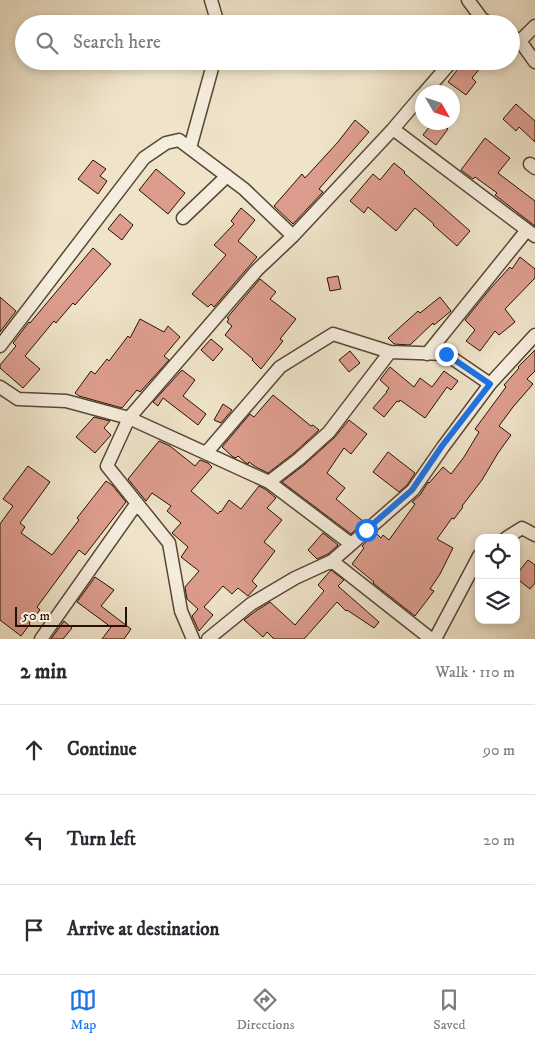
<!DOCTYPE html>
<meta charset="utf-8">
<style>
body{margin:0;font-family:"IM FELL DW Pica",serif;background:#f2f2f3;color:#2b2b33}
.controls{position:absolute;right:15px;bottom:15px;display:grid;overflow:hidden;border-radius:10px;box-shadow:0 2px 8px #0003}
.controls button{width:45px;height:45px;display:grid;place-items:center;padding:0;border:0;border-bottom:1px solid #e1e1e2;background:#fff;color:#2b2b33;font:25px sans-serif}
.compass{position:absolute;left:415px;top:85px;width:45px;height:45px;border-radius:50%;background:#fff;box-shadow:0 2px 8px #0003;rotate:129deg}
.scale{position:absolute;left:15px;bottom:12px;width:112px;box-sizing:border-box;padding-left:5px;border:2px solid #281103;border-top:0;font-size:14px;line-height:18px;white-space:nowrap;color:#281103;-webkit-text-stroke:4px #f5eddd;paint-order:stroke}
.stop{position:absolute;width:15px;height:15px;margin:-11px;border:4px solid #1a73e8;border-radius:50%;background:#fff}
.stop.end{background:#1a73e8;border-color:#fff;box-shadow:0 1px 5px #0008}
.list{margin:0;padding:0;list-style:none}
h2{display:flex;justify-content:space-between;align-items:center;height:65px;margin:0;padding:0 20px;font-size:21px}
h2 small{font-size:16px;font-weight:400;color:#7c7c81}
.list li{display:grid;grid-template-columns:32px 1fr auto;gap:15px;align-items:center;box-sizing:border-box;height:90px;padding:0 20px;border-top:1px solid #e1e1e2}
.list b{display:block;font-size:19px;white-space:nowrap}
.list em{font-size:16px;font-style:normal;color:#7c7c81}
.icon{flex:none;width:28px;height:28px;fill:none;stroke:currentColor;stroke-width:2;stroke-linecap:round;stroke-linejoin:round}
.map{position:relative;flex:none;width:535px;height:639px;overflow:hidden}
.search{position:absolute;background:#fff;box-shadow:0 2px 8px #0003;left:15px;right:15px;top:15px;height:55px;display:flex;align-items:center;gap:12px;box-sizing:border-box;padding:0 18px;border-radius:28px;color:#7c7c81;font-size:19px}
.sheet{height:335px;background:#fff}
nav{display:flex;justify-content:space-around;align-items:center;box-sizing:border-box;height:70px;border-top:1px solid #e1e1e2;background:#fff;font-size:14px;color:#7c7c81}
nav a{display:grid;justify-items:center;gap:2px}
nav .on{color:#1a73e8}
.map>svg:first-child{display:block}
.building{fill:#dd9d8e;stroke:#281103}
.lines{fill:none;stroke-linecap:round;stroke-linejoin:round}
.street-casing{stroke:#5a4635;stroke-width:15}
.street{stroke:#f5eddd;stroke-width:12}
.route{stroke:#1a73e8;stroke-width:6}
</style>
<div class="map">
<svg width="535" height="639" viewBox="0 0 535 639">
<rect width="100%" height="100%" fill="#efe4ca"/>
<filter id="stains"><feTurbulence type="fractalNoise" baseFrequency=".004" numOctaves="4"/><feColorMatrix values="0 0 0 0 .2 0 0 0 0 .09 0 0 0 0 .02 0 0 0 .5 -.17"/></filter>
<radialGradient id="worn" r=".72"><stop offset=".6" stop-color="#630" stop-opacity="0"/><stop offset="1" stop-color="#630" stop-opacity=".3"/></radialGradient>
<path class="building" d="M464,61h22l-14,17 4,4 -10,13 -18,-13z
M516,104l19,17v21l-16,-15 -3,4 -13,-12z
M355,120l14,12 -50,57 4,3 -30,32 -19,-18 28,-32 3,4 33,-36z
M433,122h7l8,7 -12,16 -13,-10z
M485,138l25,20 -12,15 37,28v25l-40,-31 2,-2 -22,-16 -2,2 -12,-9z
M93,160l13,9 -6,7 7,5 -9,13 -20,-15z
M394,163l11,9 -1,1 66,58 -13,15 -24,-21 1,-1 -19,-16 -19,23 -28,-24 -4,6 -14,-12 23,-27 7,6z
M156,169l29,24 -17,21 -29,-24z
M241,208l14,12 -17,21 19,16 -43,50 -3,-3 -3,3 -16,-13 34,-39 -12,-10 20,-21 -3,-3z
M120,214l13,11 -11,15 -14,-11z
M93,248l18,16 -36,41 -2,-2 -17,20 -2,-2 -29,35 15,13 -17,19 -23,-20v-3l16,-19 -3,-3 16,-21 1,1z
M520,257l15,12v9l-30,31 10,13 -16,13 -4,-4 -15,20 -14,-10 9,-11 -10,-10 25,-31 20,-22 2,2z
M338,276l3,13 -11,2 -3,-13z
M260,279l16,13 -6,7 26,20 -16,20 3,2 -22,28 -9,-9 1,-1 -28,-24 7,-9 -5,-4 2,-3 -2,-1z
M0,297l16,14 -16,21z
M440,297l11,14 -17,14 -1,-2 -23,22 -16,-1 -6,-6 30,-27 2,2z
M140,319l24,13 4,-6 12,11 -16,19 5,4 -29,32 -3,-2 -15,18 -43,-12 -4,-3 16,-22 4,3 12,-15 2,2 19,-25 2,2z
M211,339l12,10 -10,12 -12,-11z
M535,350v21l-8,8 6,5 -20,23 -14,19 12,9 -13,18 -16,27 -20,26 1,1 -9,12 -2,-1 -15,21 16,9 -13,26 -10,15 4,2 -19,25 -42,-33 1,-1 -22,-18 12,-16 -2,-2 14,-13 5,5 2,-3 6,5 26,-36 -3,-2 8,-7 8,-13 1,1 14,-16 8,7 13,-17 15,-25 -4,-3 31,-42 -2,-2 15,-17 -1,-1z
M350,351l10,12 -11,9 -10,-12z
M390,367l24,20 6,-9 12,9 12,-16 14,10 -7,9 -4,-3 -22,31 -25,-18 -1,2 -2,-1 -13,16 -11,-9 14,-16h-1l3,-4 -9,-8z
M182,370l13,10 -12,16 23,18 -8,11 -35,-27 -5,8 -5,-4z
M273,395l38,31 2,-1 6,5 -25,23 -26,20 -12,-6 -7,-5 -1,2 -2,-1 -8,-7 -2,2 -3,-1 -11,-10 28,-33 4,3z
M223,404l9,6 -11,13 -7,-3z
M94,417l16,4 -6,7 7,7 -16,18 -19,-16z
M349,420l18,14 -16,20 -7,-6 -17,25 18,15 -9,11 28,23 -13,12 -69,-52 22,-17 30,-27z
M159,441l11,5 25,20 5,-6 8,3 4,4 -21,24 27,23 2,-3 1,1 8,-12 12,9 18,-23 6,3 11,9 -9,10 15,12 -18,22 11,9 -23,30 5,5 -9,10 -10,-8 -6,6 -9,-8 -19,21 9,8 -14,16 -7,-15 6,-7 -11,-10 -2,-12 14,-16 -18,-14 7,-10 -16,-14 9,-10 -14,-12 4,-5 -19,-13 -6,8 -18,-22z
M388,452l27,21 -8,12 -8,7 -26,-20z
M28,466l22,16 -30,41 5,4 -4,6 31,22 27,-35 -2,-2 29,-37 6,4 14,17 -41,53 -6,-5 -42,57 3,3 -11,13 1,1 -9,12 -21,-16v-96l13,-18 -10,-7z
M323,533l15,12 -10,9 -11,5 -9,-9z
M528,560l7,5v18l-5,6 -14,-11v-3z
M331,570l13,10 -6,6 41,36 -5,6 -27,-18 -1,1 -9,-9 -33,37h-30l-7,-7 -4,5 -19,-17 12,-9 14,-9 25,23 29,-34 -6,-6z
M95,577l19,13 -13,16 30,23 -7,10h-22l9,-12 -34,-25z
M64,621l8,7 -9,11h-12z"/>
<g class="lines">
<defs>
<path id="street" d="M211,0l7,24
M468,0l14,19 9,5
M511,36l9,5 15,21
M520,41l15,-15
M425,92l27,-31
M393,129l142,107
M190,148l24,-87
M530,164l5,4
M183,218l44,-42
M0,346l144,-188 22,-15 13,-3 65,49 49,47
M427,354l100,-124
M0,387l18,12 48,2 63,17 -22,48 62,77 12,68 12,28
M206,453l74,-86 53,-33 57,18 56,2 44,30
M269,482l30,-23 30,-27 61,-80
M506,538l16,-10 13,7
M351,544l-82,-62 -140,-64 128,-148 36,-34 100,-107 29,-34
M332,561l99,78
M41,639l96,-136
M208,639l43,-35 44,-26 37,-17 81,-71 30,-43 47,-63 45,-49
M435,639l44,-83"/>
</defs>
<use href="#street" class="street-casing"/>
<use href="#street" class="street"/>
</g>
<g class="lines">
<path class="route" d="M366,530l46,-40 30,-44 48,-62 -44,-30"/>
</g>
<rect width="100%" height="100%" filter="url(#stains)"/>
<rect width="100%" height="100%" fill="url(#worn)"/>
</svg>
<div class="controls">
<button><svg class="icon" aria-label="locate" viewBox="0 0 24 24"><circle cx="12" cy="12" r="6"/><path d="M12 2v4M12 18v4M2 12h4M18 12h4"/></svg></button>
<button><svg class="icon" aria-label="layers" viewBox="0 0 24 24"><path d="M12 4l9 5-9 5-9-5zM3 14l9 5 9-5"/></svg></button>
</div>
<svg class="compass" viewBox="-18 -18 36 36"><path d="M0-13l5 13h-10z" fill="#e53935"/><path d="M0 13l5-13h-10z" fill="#7c7c81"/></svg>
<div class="scale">50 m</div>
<div class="stop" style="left:366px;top:530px"></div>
<div class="stop end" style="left:446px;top:354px"></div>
<div class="search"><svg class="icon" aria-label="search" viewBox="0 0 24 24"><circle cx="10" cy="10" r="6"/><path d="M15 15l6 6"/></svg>Search here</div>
</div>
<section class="sheet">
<h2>2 min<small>Walk · 110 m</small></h2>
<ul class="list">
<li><svg class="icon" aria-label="ahead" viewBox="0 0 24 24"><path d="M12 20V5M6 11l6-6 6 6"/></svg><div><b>Continue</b></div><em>90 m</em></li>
<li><svg class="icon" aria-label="left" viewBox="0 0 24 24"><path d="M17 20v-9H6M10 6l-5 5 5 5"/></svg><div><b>Turn left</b></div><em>20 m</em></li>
<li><svg class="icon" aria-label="arrive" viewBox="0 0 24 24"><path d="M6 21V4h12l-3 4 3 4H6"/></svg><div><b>Arrive at destination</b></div></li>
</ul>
</section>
<nav>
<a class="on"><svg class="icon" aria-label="map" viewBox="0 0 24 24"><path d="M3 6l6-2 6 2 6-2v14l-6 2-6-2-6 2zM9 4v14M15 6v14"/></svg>Map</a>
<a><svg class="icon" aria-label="directions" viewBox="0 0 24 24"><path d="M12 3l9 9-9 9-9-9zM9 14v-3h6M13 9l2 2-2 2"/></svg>Directions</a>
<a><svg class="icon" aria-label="saved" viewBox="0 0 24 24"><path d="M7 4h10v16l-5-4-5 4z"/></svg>Saved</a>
</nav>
